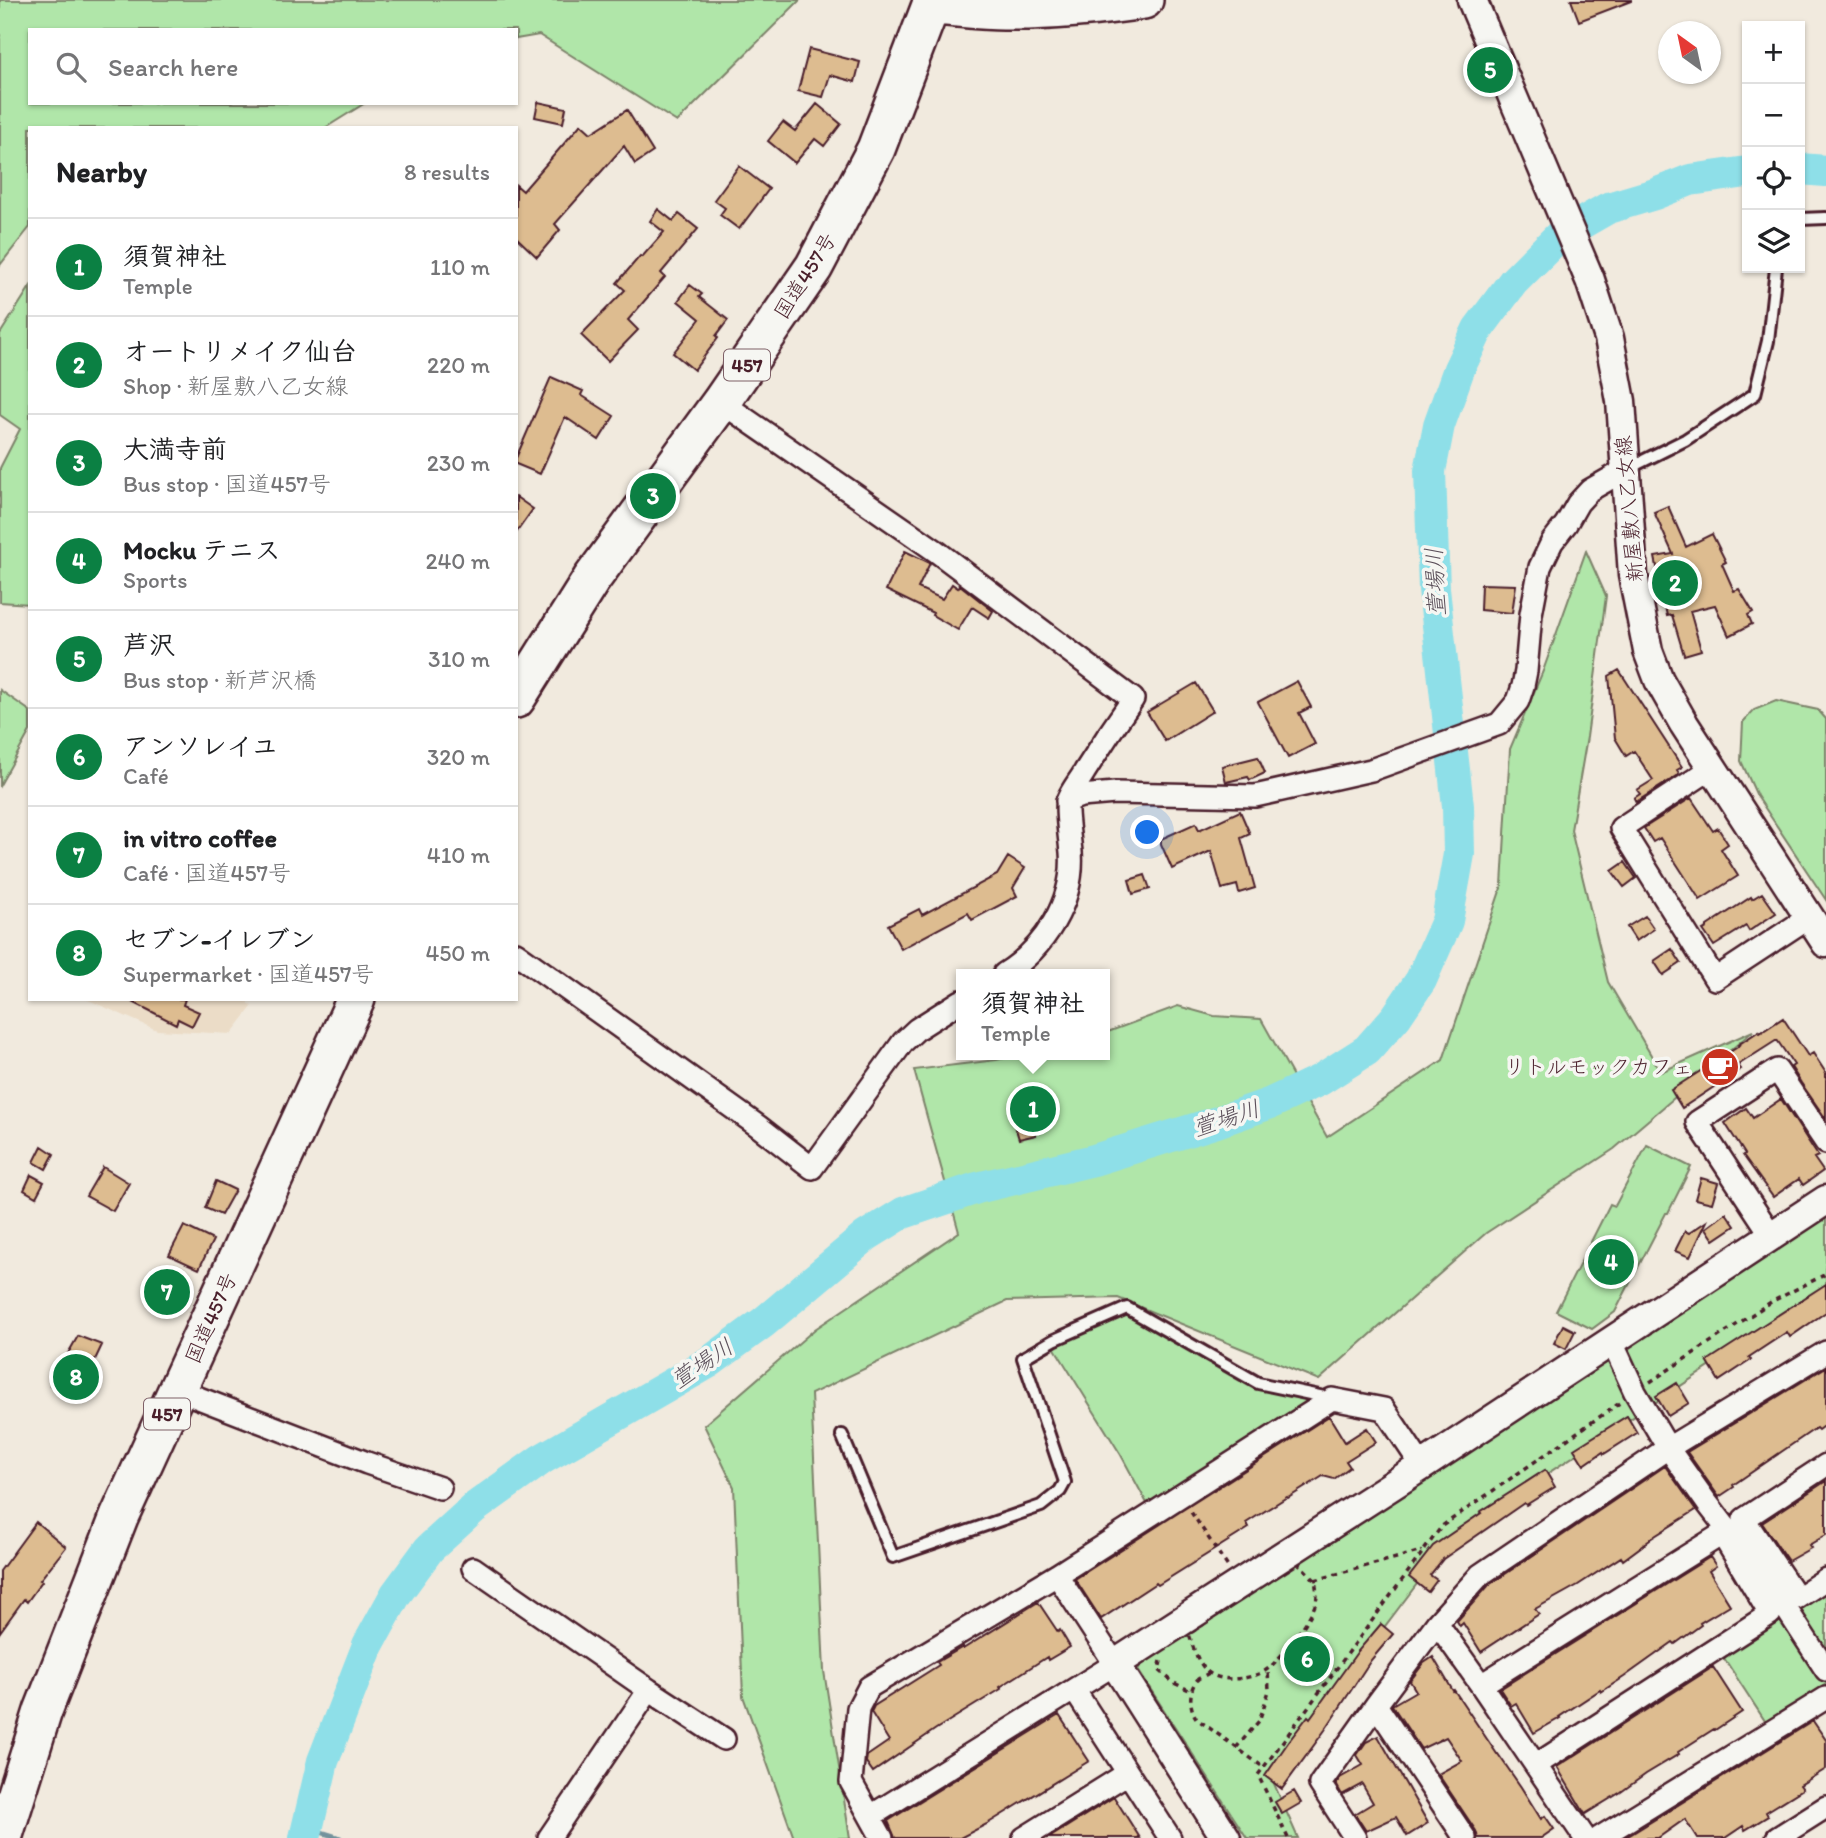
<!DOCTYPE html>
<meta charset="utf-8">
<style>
body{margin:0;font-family:Itim,"Klee One",sans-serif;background:#f2f2f2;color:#202124}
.controls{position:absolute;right:21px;top:21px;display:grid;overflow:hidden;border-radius:0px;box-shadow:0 2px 5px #0004}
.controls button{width:63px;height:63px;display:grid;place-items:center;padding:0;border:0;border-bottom:2px solid #e0e0e0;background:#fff;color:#202124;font:35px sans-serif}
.compass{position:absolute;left:1658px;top:21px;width:63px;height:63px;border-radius:50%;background:#fff;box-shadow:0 2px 5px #0004;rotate:327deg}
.you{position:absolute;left:1148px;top:833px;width:24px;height:24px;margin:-18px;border:5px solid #fff;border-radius:50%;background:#1a73e8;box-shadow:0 0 0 10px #1a73e833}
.badge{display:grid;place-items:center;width:46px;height:46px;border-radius:50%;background:#0b8043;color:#fff;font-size:23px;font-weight:700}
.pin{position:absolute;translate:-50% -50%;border:4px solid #fff;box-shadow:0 2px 7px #0006}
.popup{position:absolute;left:956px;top:969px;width:154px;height:91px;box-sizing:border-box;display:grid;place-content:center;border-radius:0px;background:#fff;filter:drop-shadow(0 2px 5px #0005);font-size:23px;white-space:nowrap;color:#757577}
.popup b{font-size:26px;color:#202124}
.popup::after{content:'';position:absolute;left:50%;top:100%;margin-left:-14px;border:14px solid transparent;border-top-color:#fff}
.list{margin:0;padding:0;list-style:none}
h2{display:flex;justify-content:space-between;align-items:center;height:91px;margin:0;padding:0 28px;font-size:30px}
h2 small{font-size:23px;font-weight:400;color:#757577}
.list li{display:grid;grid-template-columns:46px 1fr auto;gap:21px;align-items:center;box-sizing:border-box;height:98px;padding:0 28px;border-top:2px solid #e0e0e0}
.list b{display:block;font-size:26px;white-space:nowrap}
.list p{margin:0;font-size:23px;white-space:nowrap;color:#757577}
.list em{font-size:23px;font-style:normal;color:#757577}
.icon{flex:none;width:38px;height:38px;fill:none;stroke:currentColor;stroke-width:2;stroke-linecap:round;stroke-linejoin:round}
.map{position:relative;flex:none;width:1826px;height:1838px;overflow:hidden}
.search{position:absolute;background:#fff;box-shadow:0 2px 5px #0004;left:28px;top:28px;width:490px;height:77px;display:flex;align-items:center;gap:18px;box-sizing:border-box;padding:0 24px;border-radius:0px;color:#757577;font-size:26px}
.panel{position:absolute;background:#fff;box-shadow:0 2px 5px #0004;left:28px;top:126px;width:490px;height:875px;border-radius:0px}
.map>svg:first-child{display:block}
.built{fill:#ebdcc7}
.green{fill:#b0e6a9;stroke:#7d826a;stroke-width:2}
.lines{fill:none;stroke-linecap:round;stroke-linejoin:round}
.stream{stroke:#73929c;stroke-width:5}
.river{stroke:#8edfe8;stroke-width:32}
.building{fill:#ddbc90;stroke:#4a1f2b;stroke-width:2}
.lane-casing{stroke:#4a1f2b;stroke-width:16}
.street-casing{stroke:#4a1f2b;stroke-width:26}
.secondary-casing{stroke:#4a1f2b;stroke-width:33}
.highway-casing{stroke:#4a1f2b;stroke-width:42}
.path{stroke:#4a1f2b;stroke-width:3.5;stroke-dasharray:5 5;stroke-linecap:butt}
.lane{stroke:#f6f6f2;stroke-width:10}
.street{stroke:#f6f6f2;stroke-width:21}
.secondary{stroke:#f6f6f2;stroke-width:28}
.highway{stroke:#f6f6f2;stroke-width:37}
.labels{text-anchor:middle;stroke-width:7;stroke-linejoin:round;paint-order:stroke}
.shield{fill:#f6f6f2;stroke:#7e6067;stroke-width:2}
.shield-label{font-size:19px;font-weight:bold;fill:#4a1f2b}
.street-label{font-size:21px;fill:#4a1f2b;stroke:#f6f6f2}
.poi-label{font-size:21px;fill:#4a1f2b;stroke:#f6f6f2;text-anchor:end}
.water-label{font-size:23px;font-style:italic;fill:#5b4f5a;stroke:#f6f6f2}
</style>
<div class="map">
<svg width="1826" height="1838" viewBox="0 0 1826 1838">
<rect width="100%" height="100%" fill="#f1eade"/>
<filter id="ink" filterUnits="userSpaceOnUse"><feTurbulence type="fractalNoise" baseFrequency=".0143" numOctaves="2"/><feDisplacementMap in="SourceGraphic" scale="14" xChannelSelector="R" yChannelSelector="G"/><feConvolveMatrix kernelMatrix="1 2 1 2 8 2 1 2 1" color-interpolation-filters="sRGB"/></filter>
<g filter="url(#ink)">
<path class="built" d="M86,999h159l7,8 -21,27 -74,-4z"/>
<path class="green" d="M0,0h800l-123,122 -138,-87 -23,4v-9h-486v73h335l-40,25h-295v99l-30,38z
M30,287v317l-30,-2v-134l20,-39 -20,-14v-81z
M1586,551l20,45 -19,141 -16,93 37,152 53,90 92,-41 -139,118 -128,84 -167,147 -201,-82 -111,3 -196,93 13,277 26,167h-56l-51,-142 -9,-209 -30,-62 111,-96 144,-97 -45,-162 82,-10 22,-5h87v-22l73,-27 36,10 47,3 66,118 116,-77 59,-175 8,-136 33,-78z
M0,690l30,21v20l-30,54z
M1776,701l42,9 8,9v181l-69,-104 -16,-35 2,-39 11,-12z
M1647,1145l44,22 -23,46h-2l-51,99 -23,17 -36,-18 54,-107 5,2z
M1826,1213v84l-27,11 -345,227 -183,242 27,61h-51l-109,-168 9,-19z
M1125,1314l129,72 64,13 -169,108 -28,-52 -67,-108z
M1734,1516l59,93 33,-22v97l-59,40 -45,-69 59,-38 -62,-91z"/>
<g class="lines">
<path class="stream" d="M308,1828l32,10"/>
<path class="river" d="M1800,169l26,2
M305,1838l18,-77 45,-116 28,-51 33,-45 45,-41 68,-49 166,-96 56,-41 102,-86 37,-23 74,-25 117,-28 123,-38 54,-19 49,-23 47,-30 29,-33 25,-37 26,-59 12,-67 -1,-48 -24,-217 -4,-118 9,-46 20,-56 19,-40 35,-47 46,-46 49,-28 47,-14 35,-14 57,-8"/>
</g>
<path class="building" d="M1571,0h60v1l-52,20z
M809,49l51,13 -5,20 -25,-7 -7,22 -25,-6z
M538,102l28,6 -3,15 -28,-6z
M817,104l24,20 -17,22 -9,-7 -20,24 -27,-22 15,-19 12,9z
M627,110l26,42 -18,12 -11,-18 -69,78 5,6 -23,27 -21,-20v-52l7,6 58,-67 10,9z
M739,166l30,23 -30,40 -19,-14 5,-7 -11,-8z
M658,209l15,12 6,-7 19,15 -37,44 4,4 -37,43 10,10 -30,31 -27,-26 44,-45 -8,-7 23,-27 2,1 22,-25 -14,-11z
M690,285l12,9 -3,3 29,23 -12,16 2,2 -24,32 -21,-17 27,-34 -22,-18z
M551,377l32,14 -2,4 33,21 -15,24 -34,-23 -25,57 -24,-10v-6z
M516,497l17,12 -17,24z
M1668,506l18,41 26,-13 14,28 -4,2 12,27 5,-2 14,23 -5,3 4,9 -23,12 -14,-31 -25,6 11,39 -17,5 -12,-40 -5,1 -12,-59 18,-3 -19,-42z
M905,551l25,12 -12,25 24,11 10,-15 6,4 2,-3 33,26 -4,7 -17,-11 -14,23 -26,-15 1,-2 -47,-23z
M1481,584l35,1 -4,28 -32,-3z
M1619,670l63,97 -5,3 2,3 -2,3 -41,26 -2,-4 6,-4 -3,-4 16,-10 -19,-29 -8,5 -11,-18 -6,-62z
M1297,681l14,26 -12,6 16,31 -27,14 -30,-56z
M1196,683l17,28 -48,30 -18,-29z
M1258,757l7,16 -15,7 -2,-3 -22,5 -4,-16z
M1691,798l22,33 5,-3 10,16 -7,5 17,27 -38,24 -40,-62 -7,4 -9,-14z
M1240,811l10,23 -9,4 14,50 -16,5 -2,-8 -15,4 -11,-38 -39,18 -11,-25v-5l35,-16 3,7z
M1008,857l17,11 -12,20 4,8 -45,24 -4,-7 -67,36 -13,-24 31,-16 3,6 75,-40z
M1625,862l11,16 -12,9 -12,-16z
M1145,875l5,14 -17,5 -4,-14z
M1762,893l14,20 -27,18 -3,-5 -32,20 -11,-16 4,-2v-2l44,-29 1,2z
M1645,916l9,13 -18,12 -9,-14z
M1672,949l9,14 -18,12 -9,-14z
M127,999h58l-2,6 16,7 -7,14 -14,-7 -2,5z
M1783,1018l25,38 5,-3 13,20v46l-25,-36 -10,-16 3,-2 -17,-25 -39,25 3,4 -59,39 -11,-18 68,-44 -1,-1 21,-14 1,2z
M1781,1099l37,57 -4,2 9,13 -20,14 -4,-6 -26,18 -30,-42 2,-1 -20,-31 21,-15 7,10z
M1032,1121l4,14 -17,4 -4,-13z
M42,1146l12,8 -8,15 -12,-7z
M103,1167l26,16 -16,28 -27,-15z
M31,1175l13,7 -8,15 -12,-7z
M1701,1178l17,5 -6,20 -17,-4z
M216,1181l19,9 -14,25 -16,-7z
M1726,1213l9,13 -21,14 -8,-12z
M1707,1221l-17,36 -15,-6 10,-20 4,2z
M184,1226l29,14 -14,29 -30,-14z
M1826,1284v28l-36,25 -3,-5 -38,25 2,3 -32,21 -12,-20z
M1563,1325l12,6 -9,18 -12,-6z
M78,1336l24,9 -26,55 -26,-15z
M1826,1367v57l-8,6 -2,-2 -83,57 1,2 -15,10 -32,-45z
M1677,1383l12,20 -21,13 -12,-20z
M1329,1416l16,26 22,-14 9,14 -30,19 4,6 -16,12 -11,-3 -35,22 -1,-1 -41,26 3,5 -91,57 -2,-2 -55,36 -26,-40z
M1627,1416l10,17 -33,21 -1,-2 -19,13 -10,-16z
M1665,1466l31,44 -46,29v1l-27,20 -2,-3 -43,28 -43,24 4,5 -58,38 -18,-29 -3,3 -3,-5 32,-36z
M1545,1470l10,17 -29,18 -2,-2 -81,56 -13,16 7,5 -9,12 -19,-15 24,-31 48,-33 -1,-1z
M1826,1481v54l-17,10 2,3 -23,13 -26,-38z
M36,1522l30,25 -26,33 2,1 -15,21 -3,-3 -24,33v-61z
M1710,1557l6,9 -7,5 21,34 -30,18 1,2 -26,19 -2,-2 -49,35 -23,15 -1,-2 -41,27 1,1 -26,15 -18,-30 -5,3 -11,-17z
M1038,1602l20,30 2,-2 10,17 -22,13 -1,-3 -47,30 1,2 -65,40 -63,43 -7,-10 1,-6 22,-15 -18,-29 3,-6 65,-41 -2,-3 26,-15v2z
M1381,1624l12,10 -22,26 -46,70 -43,59 -17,-13 24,-35 19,-25 2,2 48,-67z
M1433,1657l20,34 1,-1 43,64h1l23,33 20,32 4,-3 9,13 -13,9h-63l-2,-7 -38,-57 24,-13 -16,-24 -25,12 -29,-44 24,-14 -6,-10 14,-18z
M1713,1667l29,45 -27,18 -1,-1 -36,23 1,2 -33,20 -25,18 -36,22 -28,-47z
M1059,1715l30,46 -102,63 -27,14h-65l-7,-17z
M1813,1721l13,19v29l-26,16 3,4 -37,23 2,4 -23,14 -2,-4 -18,12h-28l-12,-19 -27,19h-33z
M1378,1736l50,87 -21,13 -11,-19 -30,14 -11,-17 18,-11 -11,-19 -20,11 -6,-11 4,-6 23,-13 -6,-10 9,-13z
M1294,1791l7,12 -19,11 -7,-12z
M1114,1797l26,41h-91z"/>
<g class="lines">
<defs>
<path id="lane" d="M1800,219l26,-1
M1627,469l58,-29 70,-46 13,-53 8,-73
M842,1435l51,122 148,-51 19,-15 5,-9 -42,-124 31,-18 73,-32 131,75 71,15"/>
<path id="street" d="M721,402l215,149 197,148c-17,24 -33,48 -48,72 -5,9 -13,18 -17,28 -3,8 2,42 3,53 4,49 -27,97 -67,122
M1712,768l-91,60 94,151 94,-62
M1067,801l14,-5 34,-3 140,3 116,-26 128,-46 19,-23 5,-15 3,-15 5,-57 9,-47 12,-25 14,-18 12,-21 12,-13 35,-20
M516,953l242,173 54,42 91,-126 14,-13 44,-28
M1772,1236l-75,-114 80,-52 49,73
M1611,1340l24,52 33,56 39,55 67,87 52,80
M178,1390l189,73 73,25
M1826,1465l-82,54 53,79 29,-19
M473,1568l176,122 75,49
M1437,1623l44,62 104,153
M1481,1685l241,-151 48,80 -234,151
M1075,1691l95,147
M1376,1705l89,133
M871,1816l244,-152 -58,-89
M549,1838l100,-148
M882,1838l-31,-56 7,-74 11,-21 188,-112 275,-176 52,10 38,57
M1024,1838l104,-65
M1355,1838l-35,-54 56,-79 61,-82 43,-48 188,-127 158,-96
M1599,1838l227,-140
M1777,1838l49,-31"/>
<path id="secondary" d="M1472,0l118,280 19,58 12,63 12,174 15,76 11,29 25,44 142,219
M1226,1838l-111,-174 307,-198 404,-266"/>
<path id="highway" d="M932,6c23,1 47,5 71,5 48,1 94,-4 141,-11
M516,699l75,-119 130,-178 93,-135 62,-118 57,-149
M3,1838l40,-127 76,-194 237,-518"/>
</defs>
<use href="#lane" class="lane-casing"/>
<use href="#street" class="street-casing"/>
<use href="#secondary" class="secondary-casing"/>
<use href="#highway" class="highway-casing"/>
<path class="path" d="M1650,1382l121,-80 55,-28
M1191,1512l37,55
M1297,1562l18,18c1,7 3,16 1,22 -4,16 -34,55 -47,66 -13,11 -47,16 -61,4 -11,-10 -15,-25 -19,-38z
M1315,1580l107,-29
M1161,1661l-2,9 15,13 17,8
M1209,1673c-3,2 -8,4 -11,6 -10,10 -9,30 -1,40l66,48
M1236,1748l23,-27 10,-30 -1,-21
M1288,1838l-30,-63 184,-249 179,-124"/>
<use href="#lane" class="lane"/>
<use href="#street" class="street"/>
<use href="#secondary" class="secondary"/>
<use href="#highway" class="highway"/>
</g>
</g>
<defs>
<symbol id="cafe-disc" viewBox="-11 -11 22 22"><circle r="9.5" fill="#c8321e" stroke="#f6f6f2"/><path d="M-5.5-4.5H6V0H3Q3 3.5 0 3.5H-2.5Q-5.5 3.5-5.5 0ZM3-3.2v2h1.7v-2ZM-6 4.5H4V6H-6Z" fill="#fff"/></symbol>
</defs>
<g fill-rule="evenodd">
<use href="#cafe-disc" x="1698" y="1045" width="44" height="44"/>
</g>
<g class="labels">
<g class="shield">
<rect x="724" y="349.5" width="46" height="31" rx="5"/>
<rect x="144" y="1398.5" width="46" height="31" rx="5"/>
</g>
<g class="shield-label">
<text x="747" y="372">457</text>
<text x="167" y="1421">457</text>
</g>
<g class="street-label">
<text transform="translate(805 276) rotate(-58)" y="7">国道457号</text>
<text transform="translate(1629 509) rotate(-95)" y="7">新屋敷八乙女線</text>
<text transform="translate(211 1318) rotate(-66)" y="7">国道457号</text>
</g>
<g class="poi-label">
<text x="1693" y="1074">リトルモックカフェ</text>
</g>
<g class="water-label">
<text transform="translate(1435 582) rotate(-93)" y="8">萱場川</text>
<text transform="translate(1226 1118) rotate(-18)" y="8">萱場川</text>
<text transform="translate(702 1363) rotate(-34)" y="8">萱場川</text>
</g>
</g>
</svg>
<div class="controls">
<button>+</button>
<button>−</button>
<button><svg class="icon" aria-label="locate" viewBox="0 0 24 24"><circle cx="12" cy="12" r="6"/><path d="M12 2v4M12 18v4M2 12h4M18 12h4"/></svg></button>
<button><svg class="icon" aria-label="layers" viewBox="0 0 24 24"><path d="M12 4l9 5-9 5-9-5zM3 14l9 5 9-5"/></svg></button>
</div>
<svg class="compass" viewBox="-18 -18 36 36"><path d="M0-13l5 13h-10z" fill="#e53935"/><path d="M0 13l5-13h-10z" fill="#757577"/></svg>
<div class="you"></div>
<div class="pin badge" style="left:1033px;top:1109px">1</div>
<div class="popup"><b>須賀神社</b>Temple</div>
<div class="pin badge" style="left:1675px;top:583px">2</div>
<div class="pin badge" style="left:653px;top:496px">3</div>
<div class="pin badge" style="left:1611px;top:1262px">4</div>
<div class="pin badge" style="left:1490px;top:70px">5</div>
<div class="pin badge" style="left:1307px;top:1659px">6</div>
<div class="pin badge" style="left:167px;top:1292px">7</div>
<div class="pin badge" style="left:76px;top:1377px">8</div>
<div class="search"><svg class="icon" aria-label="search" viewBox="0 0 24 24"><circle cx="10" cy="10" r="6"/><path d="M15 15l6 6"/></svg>Search here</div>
<section class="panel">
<h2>Nearby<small>8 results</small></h2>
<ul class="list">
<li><span class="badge">1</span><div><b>須賀神社</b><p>Temple</p></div><em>110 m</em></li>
<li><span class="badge">2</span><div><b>オートリメイク仙台</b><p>Shop · 新屋敷八乙女線</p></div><em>220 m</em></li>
<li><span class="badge">3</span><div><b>大満寺前</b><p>Bus stop · 国道457号</p></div><em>230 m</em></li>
<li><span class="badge">4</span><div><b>Mocku テニス</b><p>Sports</p></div><em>240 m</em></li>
<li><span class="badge">5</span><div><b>芦沢</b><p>Bus stop · 新芦沢橋</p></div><em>310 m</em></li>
<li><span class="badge">6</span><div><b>アンソレイユ</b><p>Café</p></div><em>320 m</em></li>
<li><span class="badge">7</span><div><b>in vitro coffee</b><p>Café · 国道457号</p></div><em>410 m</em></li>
<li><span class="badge">8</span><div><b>セブン-イレブン</b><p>Supermarket · 国道457号</p></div><em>450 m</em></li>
</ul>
</section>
</div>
